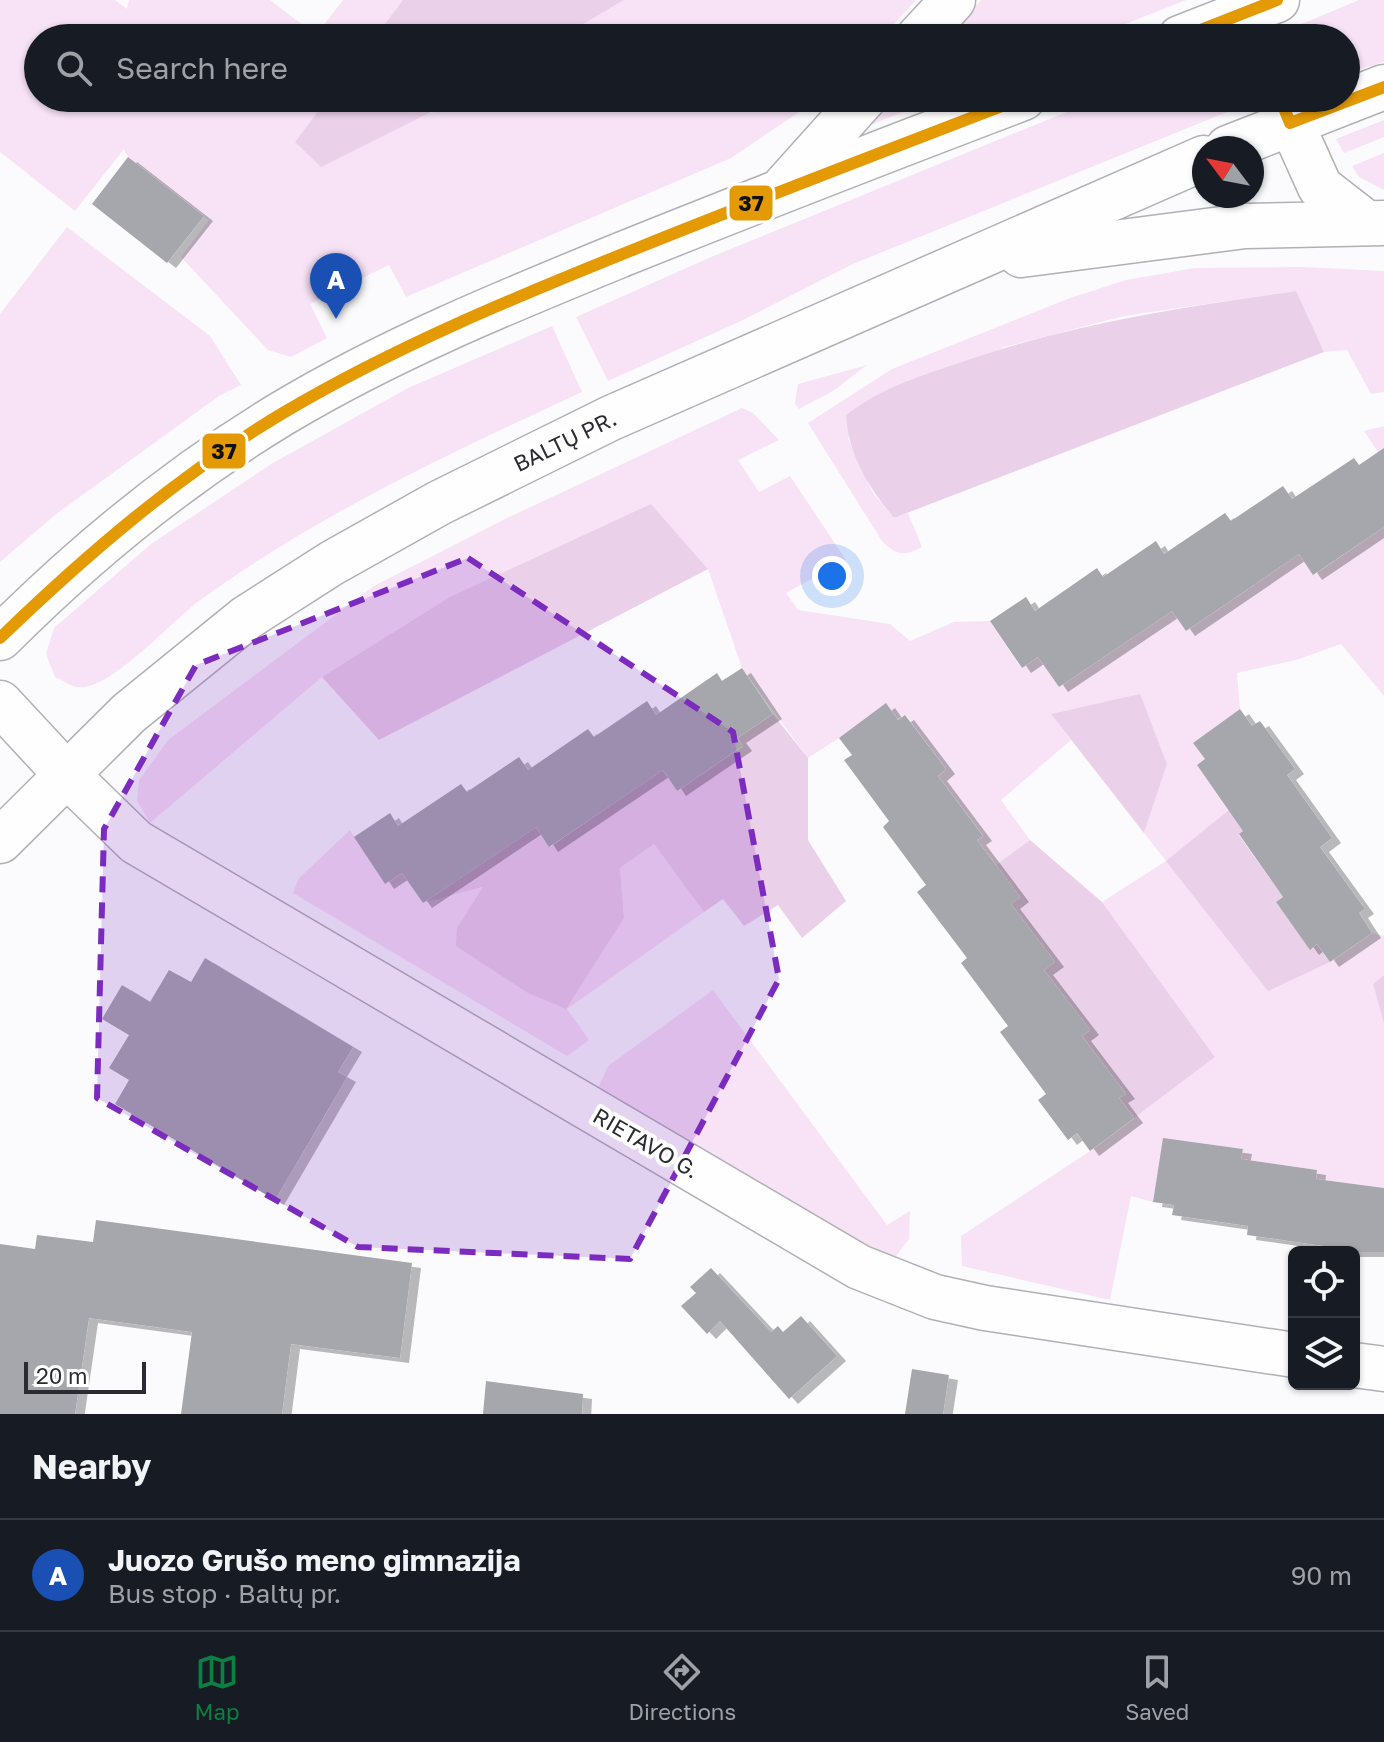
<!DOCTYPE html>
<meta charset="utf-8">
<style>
body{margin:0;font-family:"Golos Text",sans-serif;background:#242831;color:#f1f3f6}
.controls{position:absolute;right:24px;bottom:24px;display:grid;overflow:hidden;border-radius:12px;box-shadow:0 2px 6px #0004}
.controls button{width:72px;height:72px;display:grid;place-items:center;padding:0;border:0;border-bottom:2px solid #363941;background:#171b24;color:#f1f3f6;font:40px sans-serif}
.compass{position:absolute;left:1192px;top:136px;width:72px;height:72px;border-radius:50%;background:#171b24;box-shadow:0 2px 6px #0004;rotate:302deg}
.scale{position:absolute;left:24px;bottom:20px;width:122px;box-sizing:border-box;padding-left:8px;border:4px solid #2b2b34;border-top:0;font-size:22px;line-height:28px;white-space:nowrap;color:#2b2b34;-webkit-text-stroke:6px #fff;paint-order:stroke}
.you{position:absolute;left:832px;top:576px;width:28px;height:28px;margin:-20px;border:6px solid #fff;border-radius:50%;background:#1a73e8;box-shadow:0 0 0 12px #1a73e833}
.badge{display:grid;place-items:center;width:52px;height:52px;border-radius:50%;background:#0b8043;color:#fff;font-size:26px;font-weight:700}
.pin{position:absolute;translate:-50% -66px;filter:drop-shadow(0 2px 4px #0008)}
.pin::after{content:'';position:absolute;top:42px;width:28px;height:24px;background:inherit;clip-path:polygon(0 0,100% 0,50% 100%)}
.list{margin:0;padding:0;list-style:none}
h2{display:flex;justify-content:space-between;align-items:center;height:104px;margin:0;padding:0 32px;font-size:34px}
h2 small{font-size:26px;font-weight:400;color:#9ea1a6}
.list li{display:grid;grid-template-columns:52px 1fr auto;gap:24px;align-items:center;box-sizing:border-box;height:112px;padding:0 32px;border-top:2px solid #363941}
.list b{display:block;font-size:30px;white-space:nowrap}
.list p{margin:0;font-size:26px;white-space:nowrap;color:#9ea1a6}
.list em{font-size:26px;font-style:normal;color:#9ea1a6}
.icon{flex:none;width:44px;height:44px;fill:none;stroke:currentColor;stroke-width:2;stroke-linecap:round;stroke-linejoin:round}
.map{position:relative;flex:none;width:1384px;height:1414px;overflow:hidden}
.search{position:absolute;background:#171b24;box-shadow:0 2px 6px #0004;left:24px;right:24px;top:24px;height:88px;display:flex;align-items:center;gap:20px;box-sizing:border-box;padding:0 28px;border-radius:44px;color:#9ea1a6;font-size:30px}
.sheet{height:216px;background:#171b24}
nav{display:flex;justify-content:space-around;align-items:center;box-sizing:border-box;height:112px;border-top:2px solid #363941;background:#171b24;font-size:22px;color:#9ea1a6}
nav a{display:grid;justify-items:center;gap:4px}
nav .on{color:#0b8043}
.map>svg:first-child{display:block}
.green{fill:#f7e2f6}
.forest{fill:#ead0e9}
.building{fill:#a5a7ac;filter:url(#shadow)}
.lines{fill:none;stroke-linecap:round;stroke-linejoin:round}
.minor-casing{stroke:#b0b0b5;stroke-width:47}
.major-casing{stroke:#b0b0b5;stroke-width:47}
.minor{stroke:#fefeff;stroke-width:44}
.major{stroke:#fefeff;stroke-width:44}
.bus-1-casing{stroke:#fff;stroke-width:18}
.bus-1{stroke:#e39a05;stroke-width:12}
.marked{fill:#7b2cbf;fill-opacity:0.2;stroke:#7b2cbf;stroke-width:6;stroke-dasharray:16 10;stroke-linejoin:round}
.labels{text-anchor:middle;stroke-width:8;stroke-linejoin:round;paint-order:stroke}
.street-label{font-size:22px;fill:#2b2b34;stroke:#fff}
.line-badge{stroke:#fff;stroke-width:3}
.pale-badge-label{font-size:22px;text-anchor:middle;font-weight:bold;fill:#111}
</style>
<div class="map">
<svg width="1384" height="1414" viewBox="0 0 1384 1414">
<defs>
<filter id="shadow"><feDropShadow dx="9" dy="5" stdDeviation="0" flood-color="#0004"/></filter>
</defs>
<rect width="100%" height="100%" fill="#fbfbfe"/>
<path class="green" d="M0,0h115l12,9 2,-9h141l46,35 27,-35h60l-29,38h-336v60h290l-33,44 140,-30 24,-14h361l-89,60 -325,139 -17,-32 -79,39 17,34 -36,19 -23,-7 -87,-93 28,-37 -81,-63 -4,-8 -49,62 -75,-59z
M624,0h292l-35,38h-321z
M981,0h205l-96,38h-145z
M1359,0h25v62l-38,11v-35h-49l-3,-5 5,-8z
M888,98h50l-80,32z
M1101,98l134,1 -8,13 -374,152 -112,57 -133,60 -32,-64 135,-60z
M1384,120v17l-40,16 -8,-14z
M1384,153v37l-25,-13 -7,-11z
M67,227l143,109 31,49 -22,11 -164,119 -55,47v-248z
M1304,267l80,4v121l-13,2 -24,-44 -23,2 -29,-61 -171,25 -120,31 -156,91 25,55 21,25 14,-5 14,34c-17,9 -26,9 -40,-6l-74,-118 84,-54 178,-71 56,-18 69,-12z
M552,326l30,66c-132,61 -265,123 -383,209 -26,19 -91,92 -122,86 -7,-1 -15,-7 -22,-10l-9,-23 8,-26 97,-84 122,-81 135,-75z
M867,365l-34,26 -34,18 -4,-5 3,-20z
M742,408l11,5 26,27 -41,20 21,32 31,-16 56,84 -60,33 12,17 92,14 20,17 44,-19 36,-1 31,47 17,-11 21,30 65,-44 41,-42 21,30 65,-45 42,-42 21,31 64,-44 6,-16v181l-43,-52 -45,16 -59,13 3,36 -47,34 12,16 -8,6 32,45 39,180 62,-28 42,-29 12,3v39l-11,9 11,40v164l-68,-9 1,-9 -76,-11 2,-10 -59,-8 -22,7 -9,54 -22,-6 -21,104 -148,-34 -1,-30 129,-85 125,-94 -113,-155 64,-41 -22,-28 23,-69 -27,-69 -89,19 20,26 -70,60 29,40 -34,25 -19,-25 6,-5 -45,-59 8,-7 -40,-54 -67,23 -31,20 -66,-90 -34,-99 -57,-65 -329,173 -172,146 -13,-22 2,-21 29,-40 206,-154 131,-67z
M1384,426v35l-20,-30z
M350,830l35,54 17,-11 21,30 61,-16 -27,41 167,-10 -4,-50 34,-24 50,68 -137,97 22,31 -22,16 -274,-163 6,-15z
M713,990l174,235 23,-14 -1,28 -17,22 -294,-173 10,-22z"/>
<path class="forest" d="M403,0h221l-64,38h-186z
M328,98h131l-138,69 -26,-25z
M1296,291l28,61 -430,166c-25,-30 -46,-64 -48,-103 36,-27 69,-37 110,-51 112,-40 223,-56 340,-73z
M651,504l57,65 -329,171 -57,-63 128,-80z
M1140,694l27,70 -23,69 -93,-119z
M773,714l35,44v82l38,61 -44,37 -24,-33 -34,21 -21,-27 -19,13 -50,-68 -34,24 4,50 -58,91 -38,-16 -72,-47 1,-18 26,-41 -60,16 64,-44 42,-42 21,30 65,-45 41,-42 21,31 65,-44 -5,-9z
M1229,810l15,20 -5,5 44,62 -7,5 34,47 7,-5 13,18 -62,29 -102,-130z
M1030,840l72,62 113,155 -81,61 -15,-20 6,-5 -43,-57 7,-6 -45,-60 10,-9 -43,-57 -15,-39z
M1384,975v49l-11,-40z"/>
<path class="building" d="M128,157l76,59 -37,47 -75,-59z
M1384,448v79l-71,48 -14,-21 -113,77 -14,-20 -113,76 -21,-30 -16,11 -32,-47 36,-24 9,14 62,-43 6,9 53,-36 8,13 61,-41 6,8 52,-35 9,13 62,-41 5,7z
M742,668l31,46 -36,24 6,8 -66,45 -14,-21 -114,77 -13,-20 -113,76 -21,-30 -17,11 -31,-47 36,-24 8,13 63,-42 6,8 52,-35 9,13 60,-41 6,8 53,-36 9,14 61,-42 5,8z
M886,703l12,17 7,-5 41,54 -8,7 45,60 -6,4 43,57 -9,7 44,58 -11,8 46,60 -8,6 44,58 -7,4 15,20 -44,33 -13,-18 -9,7 -30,-40 8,-6 -46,-62 8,-6 -47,-63 6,-5 -50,-66 9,-7 -43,-58 6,-6 -45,-61 8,-5 -13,-17z
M1240,709l12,17 8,-5 35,48 -8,6 45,63 -12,9 45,62 -6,4 13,20 -42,29 -13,-18 -7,6 -34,-48 7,-5 -44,-63 4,-3 -46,-66 8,-6 -12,-16z
M205,958l148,89 -15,25 9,5 -72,123 -160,-96 14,-24 -20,-12 20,-33 -27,-16 20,-34 28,17 19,-32 22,12z
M1163,1138l80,11 -2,10 76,11 -1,9 68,9v64h-61l1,-6 -77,-11 1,-9 -76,-11 2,-10 -21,-3z
M96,1220l316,43 -12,95 -109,-14 -9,70h-101l11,-82 -103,-14 -14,96h-75v-170l35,5 2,-14 56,7z
M711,1268l60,64 7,-6 5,6 18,-16 36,40 -48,43 -69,-78 -13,13 -26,-28 15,-13 -6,-6z
M912,1369l37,6 -6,39h-38z
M486,1381l97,13 -1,20h-99z"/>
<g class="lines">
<defs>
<path id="minor" d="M65,773l71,69 723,425 76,30 50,11 309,47
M1354,1365l30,4"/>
<path id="major" d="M918,38l35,-38
M1180,38l97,-38
M1280,98l40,89 45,35
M1228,148l156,-61
M785,186l79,-88
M1021,255l224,-29 139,-3
M0,638c85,-85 180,-163 283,-225 107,-64 225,-112 340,-159 132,-53 266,-105 400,-156
M0,703l65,70
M0,841l129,-128 117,-95 86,-55 107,-60 172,-85 593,-260"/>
</defs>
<use href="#minor" class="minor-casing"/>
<use href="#major" class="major-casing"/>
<use href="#minor" class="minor"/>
<use href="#major" class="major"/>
<defs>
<path id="bus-1" d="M1180,38l97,-38
M1280,98l10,25 94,-36
M0,638c87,-84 179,-163 283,-225 113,-67 235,-117 357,-166 127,-51 255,-100 383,-149"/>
</defs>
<use href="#bus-1" class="bus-1-casing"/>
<use href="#bus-1" class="bus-1"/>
</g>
<path class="marked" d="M468,558l265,174 46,247 -149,280 -272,-12 -261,-149 7,-269 92,-164z"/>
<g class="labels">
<g class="street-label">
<text transform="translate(565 441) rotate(-26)" y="8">BALTŲ PR.</text>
<text transform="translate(646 1143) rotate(30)" y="8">RIETAVO G.</text>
</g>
</g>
<g class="line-badge">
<rect x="728" y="184" width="46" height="38" rx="8" fill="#e39a05"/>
<rect x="201" y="432" width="46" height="38" rx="8" fill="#e39a05"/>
</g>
<g class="pale-badge-label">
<text x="751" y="211">37</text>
<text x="224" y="459">37</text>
</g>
</svg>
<div class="controls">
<button><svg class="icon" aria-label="locate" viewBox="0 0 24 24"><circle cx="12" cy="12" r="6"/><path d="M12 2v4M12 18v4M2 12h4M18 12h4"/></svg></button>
<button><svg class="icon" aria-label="layers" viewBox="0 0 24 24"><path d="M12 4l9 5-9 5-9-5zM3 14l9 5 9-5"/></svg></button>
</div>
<svg class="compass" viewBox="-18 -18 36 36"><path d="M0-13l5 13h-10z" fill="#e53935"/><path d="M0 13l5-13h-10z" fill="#9ea1a6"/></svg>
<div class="scale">20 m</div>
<div class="you"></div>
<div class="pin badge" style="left:336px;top:319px;background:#1a4fb4">A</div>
<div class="search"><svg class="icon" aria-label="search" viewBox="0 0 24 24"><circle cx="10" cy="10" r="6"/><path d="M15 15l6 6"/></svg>Search here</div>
</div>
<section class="sheet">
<h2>Nearby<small></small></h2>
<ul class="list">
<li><span class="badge" style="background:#1a4fb4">A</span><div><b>Juozo Grušo meno gimnazija</b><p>Bus stop · Baltų pr.</p></div><em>90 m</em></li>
</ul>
</section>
<nav>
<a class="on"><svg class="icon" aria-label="map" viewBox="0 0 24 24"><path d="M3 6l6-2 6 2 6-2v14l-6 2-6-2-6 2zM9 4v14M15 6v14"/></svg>Map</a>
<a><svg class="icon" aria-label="directions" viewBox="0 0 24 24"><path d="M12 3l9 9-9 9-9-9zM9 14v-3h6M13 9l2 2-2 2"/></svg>Directions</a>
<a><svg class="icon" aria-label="saved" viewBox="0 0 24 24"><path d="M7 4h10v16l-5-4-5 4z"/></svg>Saved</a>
</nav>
